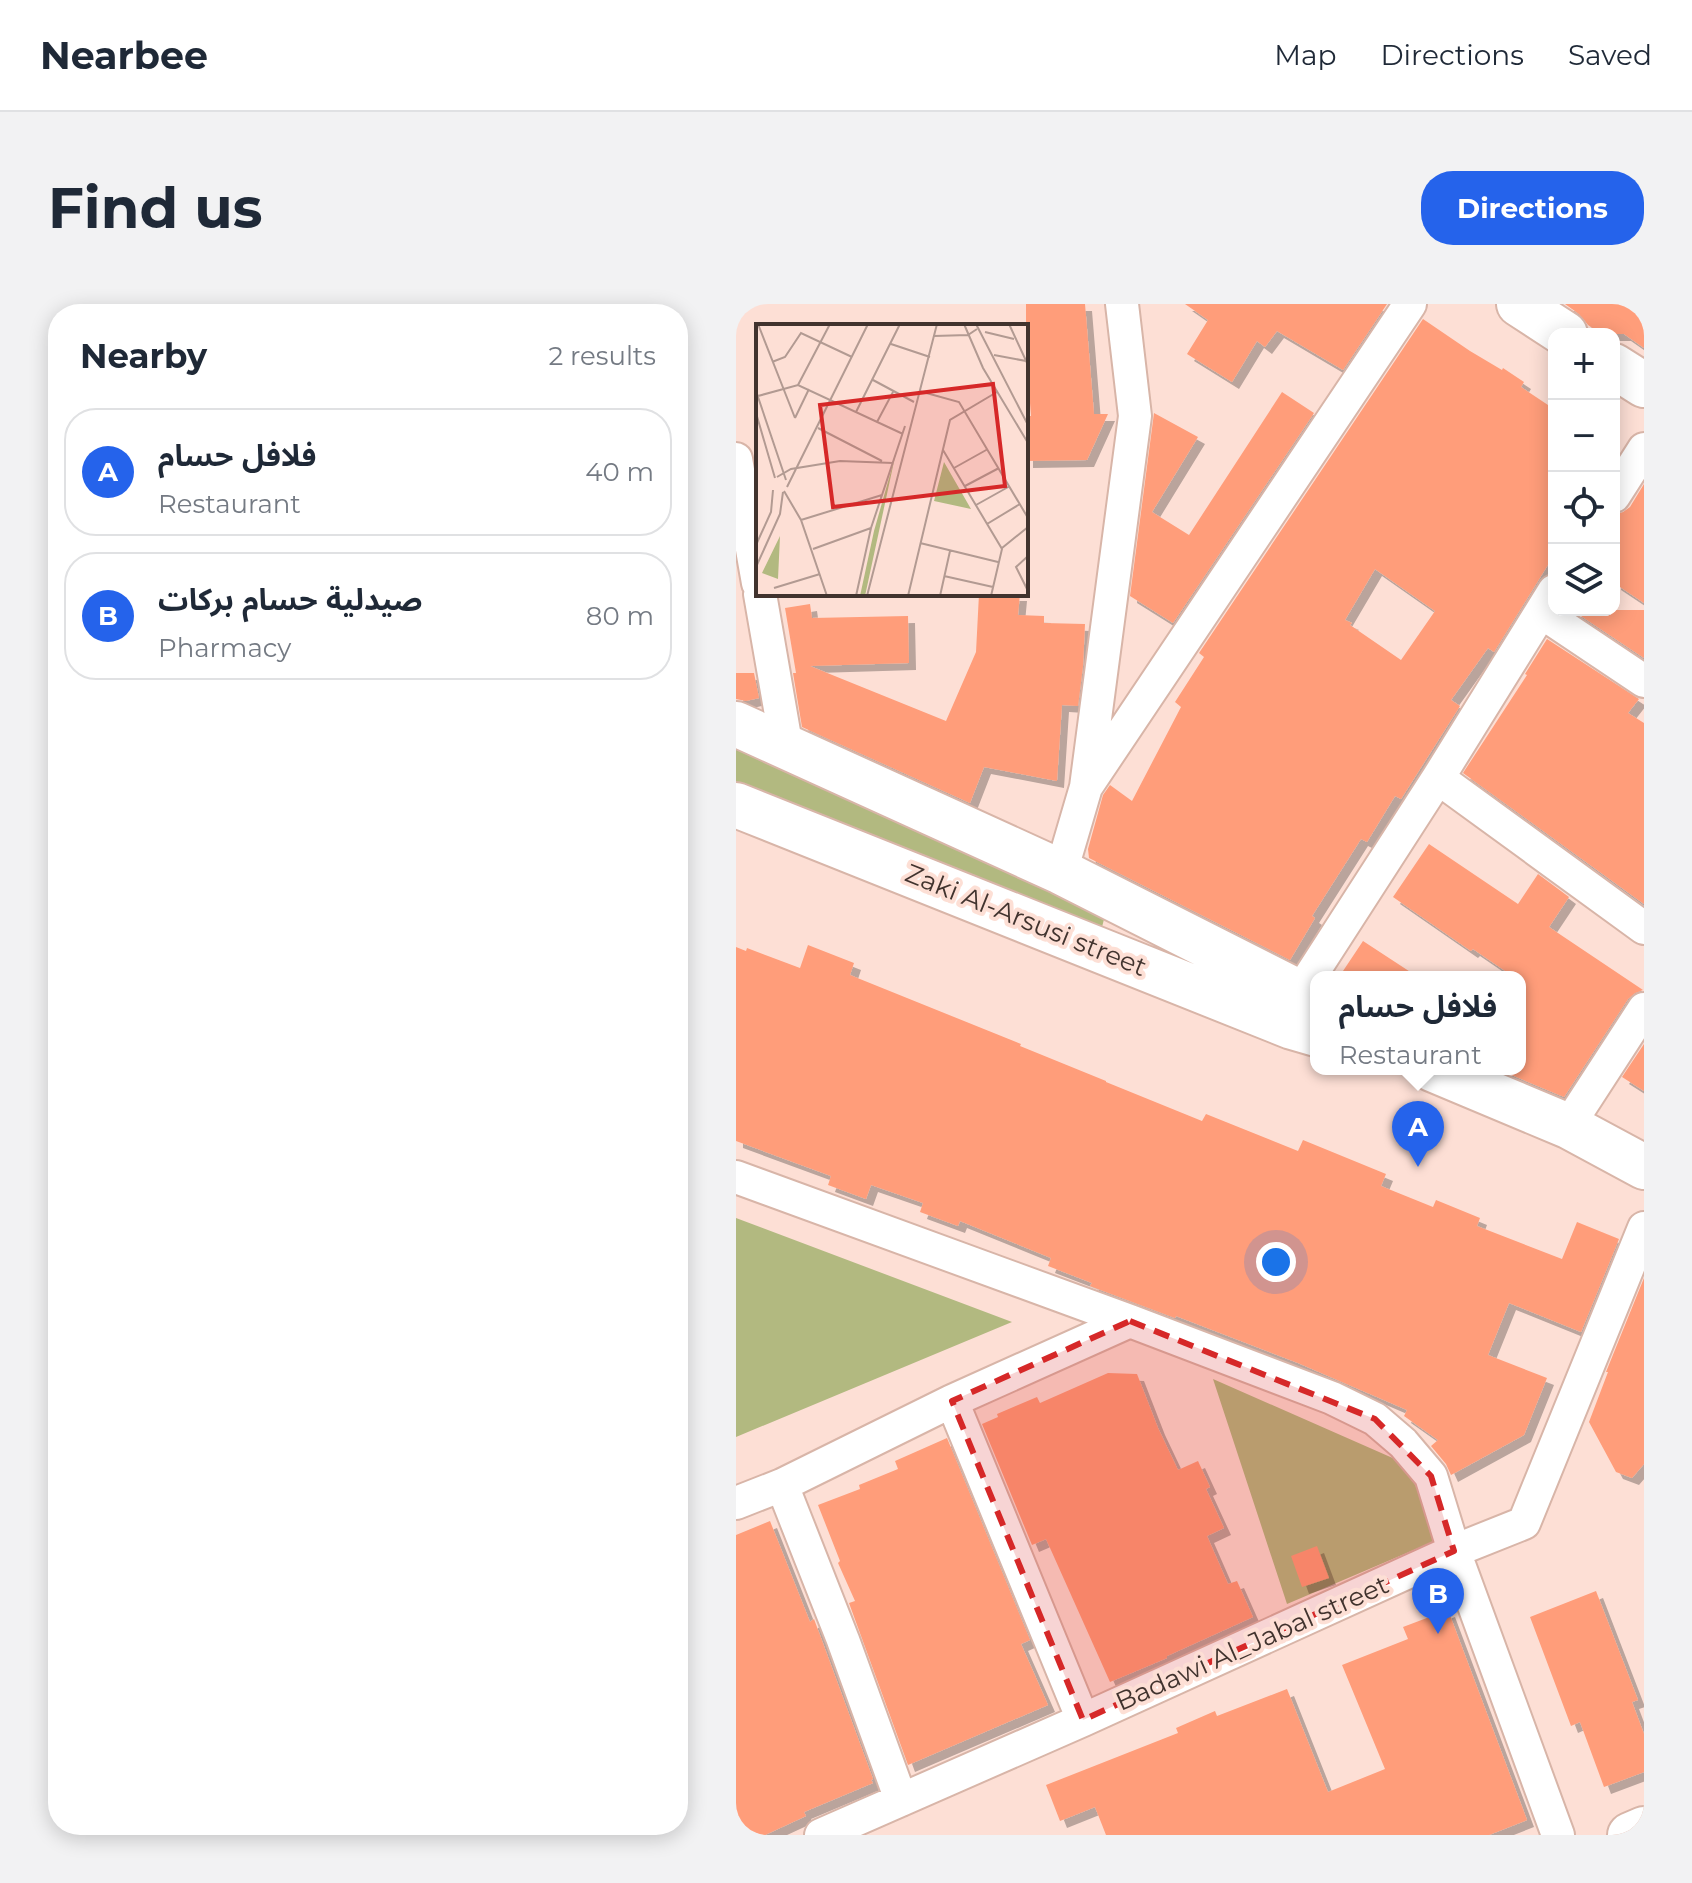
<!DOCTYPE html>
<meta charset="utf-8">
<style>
body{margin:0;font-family:Montserrat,"Noto Sans Arabic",sans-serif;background:#f2f2f3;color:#1f2937}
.controls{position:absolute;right:24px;top:24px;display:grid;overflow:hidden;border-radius:16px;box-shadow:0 4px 20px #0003}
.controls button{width:72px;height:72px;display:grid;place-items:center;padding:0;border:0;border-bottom:2px solid #e0e1e3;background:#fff;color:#1f2937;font:40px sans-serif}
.you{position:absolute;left:540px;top:958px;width:28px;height:28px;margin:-20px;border:6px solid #fff;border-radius:50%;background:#1a73e8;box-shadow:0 0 0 12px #1a73e833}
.badge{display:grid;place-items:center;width:52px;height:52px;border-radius:50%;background:#2563eb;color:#fff;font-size:26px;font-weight:700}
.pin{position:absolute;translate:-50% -66px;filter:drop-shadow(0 2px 4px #0008)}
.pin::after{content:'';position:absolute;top:42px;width:28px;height:24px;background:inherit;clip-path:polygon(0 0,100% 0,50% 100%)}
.popup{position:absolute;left:574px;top:667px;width:216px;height:104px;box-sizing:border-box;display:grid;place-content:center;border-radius:16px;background:#fff;filter:drop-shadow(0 2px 6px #0005);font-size:26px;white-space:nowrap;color:#747a83}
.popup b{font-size:30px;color:#1f2937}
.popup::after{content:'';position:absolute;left:50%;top:100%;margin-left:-16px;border:16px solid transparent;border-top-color:#fff}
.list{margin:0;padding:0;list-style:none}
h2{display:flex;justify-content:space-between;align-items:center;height:104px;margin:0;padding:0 32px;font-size:34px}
h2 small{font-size:26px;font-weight:400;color:#747a83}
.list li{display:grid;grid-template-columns:52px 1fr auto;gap:24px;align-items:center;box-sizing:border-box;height:128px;margin:0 16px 16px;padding:0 16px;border:2px solid #e0e1e3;border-radius:32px}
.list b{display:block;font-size:30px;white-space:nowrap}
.list p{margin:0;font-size:26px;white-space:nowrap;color:#747a83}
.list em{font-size:26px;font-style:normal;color:#747a83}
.icon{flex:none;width:44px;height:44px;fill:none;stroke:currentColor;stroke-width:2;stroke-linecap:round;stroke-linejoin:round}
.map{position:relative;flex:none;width:908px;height:1531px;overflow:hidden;border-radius:32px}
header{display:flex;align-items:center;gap:48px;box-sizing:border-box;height:112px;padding:0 40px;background:#fff;border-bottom:2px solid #e0e1e3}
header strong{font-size:38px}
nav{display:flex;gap:44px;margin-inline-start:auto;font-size:28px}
.intro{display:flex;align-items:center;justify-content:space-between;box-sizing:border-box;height:192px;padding:0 48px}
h1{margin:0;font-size:56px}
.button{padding:20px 36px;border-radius:32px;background:#2563eb;color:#fff;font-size:28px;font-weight:700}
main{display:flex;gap:48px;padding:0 48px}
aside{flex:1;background:#fff;border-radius:32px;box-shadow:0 4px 20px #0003}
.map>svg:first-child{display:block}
.green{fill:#b2b980}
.building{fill:#ff9d7a;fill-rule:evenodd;filter:url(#shadow)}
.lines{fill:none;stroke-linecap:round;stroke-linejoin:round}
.street-casing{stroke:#d8b5a8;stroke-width:36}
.secondary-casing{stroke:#d8b5a8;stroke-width:48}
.primary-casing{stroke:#d8b5a8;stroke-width:48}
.street{stroke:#fff;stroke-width:32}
.secondary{stroke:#fff;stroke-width:44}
.primary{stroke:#fff;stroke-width:44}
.marked{fill:#d62828;fill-opacity:0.2;stroke:#d62828;stroke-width:6;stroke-dasharray:16 10;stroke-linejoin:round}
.labels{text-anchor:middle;stroke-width:8;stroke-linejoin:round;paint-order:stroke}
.street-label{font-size:26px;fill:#41332e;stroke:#fddfd5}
.inset-road{fill:none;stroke:#b29a92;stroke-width:2}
.view{fill:#d62828;fill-opacity:0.15;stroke:#d62828;stroke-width:4}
.inset-edge{fill:none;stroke:#41332e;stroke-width:4}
</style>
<header>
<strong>Nearbee</strong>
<nav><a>Map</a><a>Directions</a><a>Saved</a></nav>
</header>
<div class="intro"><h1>Find us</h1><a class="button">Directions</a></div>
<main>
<aside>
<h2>Nearby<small>2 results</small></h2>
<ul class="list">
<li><span class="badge">A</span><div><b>فلافل حسام</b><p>Restaurant</p></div><em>40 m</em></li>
<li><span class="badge">B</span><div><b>صيدلية حسام بركات</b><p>Pharmacy</p></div><em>80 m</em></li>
</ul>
</aside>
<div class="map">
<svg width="908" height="1531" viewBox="0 0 908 1531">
<defs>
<filter id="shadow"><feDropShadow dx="7" dy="7" stdDeviation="0" flood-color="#0004"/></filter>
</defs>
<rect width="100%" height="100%" fill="#fddfd5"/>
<path class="green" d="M0,439l372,161 -6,23 -366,-137z
M0,914l276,104 -276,115z
M477,1075l191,84 38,75 -155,66z"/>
<path class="building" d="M290,0h59l9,110h14l-21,46 -61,1v-45h5l-5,-65z
M449,0h202l-44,66 -66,-39 -12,16 -8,-6 -25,41 -45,-28 21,-34z
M829,0h79v44l-20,-14h-22l-14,-9 -9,-11z
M687,15l47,32 32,19 1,-2 21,14 -3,5 33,22v146l-60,97 -6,-4 -37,52 9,6 -59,93 -6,-3 -28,46 -6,-3 -49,77 3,2 -25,42 -201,-102 -1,-9 15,-54 7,-10 22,16 49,-94 -6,-5 29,-45 -5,-4zM639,265l60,42 -34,49 -51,-35 2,-2 -7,-3z
M546,88l32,21 -141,210 -43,-27 24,-183 44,24 -46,75 37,23z
M908,180v119l-30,-20v-68l9,-3 7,-5z
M243,290h41l-2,21 26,1v7l41,1 -2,42 -5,40 -16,-1 -5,76 -73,-14 -14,36 -168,-76 -9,-54h3l-11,-65 25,-4 2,14 96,-2 1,47 -99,3 136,55 30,-69z
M836,306h72v48z
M811,335l92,60 -11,14 16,10v181l-181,-131 64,-98 -2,-1z
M0,369h18l5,25 -13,3 -10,-2z
M693,540l89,60 20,-30 31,23 -20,30 94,63 -8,3 -7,6 -64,98 -67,-28h23v-92h-6l-41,-28 -2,2 -78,-54z
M627,637l55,36h-79z
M72,641l46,18 -4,12 171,69 -1,2 86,35v1l96,39 4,-7 92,37 5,-11 83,34 -5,12 52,21 3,-7 44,18 -3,8 85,33 15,-37 42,17 -38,93 -72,-29 -21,52 59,23 -23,57 -73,40 -5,-11 -15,-18 7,-6 -34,-24 3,-6 -109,-47 -122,-47 -1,2 -85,-32 2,-3 -44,-17 3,-8 -91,-37 -2,5 -38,-14 3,-9 -52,-18 -5,14 -38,-14 3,-9 -95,-35v-194l10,4 1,-3 53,20z
M908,740v47l-22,-14z
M908,974v186l-12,14 -16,-6 -27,-50 19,-50h-2z
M372,1069l29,1 21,54 20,42 20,-9 12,26 -4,2 18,39 -17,8 21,48 9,-3 16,36 -86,39v2l-57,24 -64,-143 -14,6 -50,-121 16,-7 -1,-3 40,-17 3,6z
M211,1134l83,202 -9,4 27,61 -140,60 -59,-162 6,-2 -17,-38 2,-2 -22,-56 42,-16 -1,-4 39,-16 -3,-8z
M34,1217l40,101 4,-3 59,160 -2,1 2,3 -69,29 2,4 -41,19h-29v-300z
M581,1242l12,32 -27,9 -11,-31z
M860,1287l42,109 -6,2 12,32v38l-40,15 -24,-65 -9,4 -41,-109z
M712,1306l79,210 -38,15h-383l-11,-28 -35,14 -14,-36 132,-52 -2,-5 39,-17 2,5 70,-27 41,103 57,-23 -43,-104 66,-26 -5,-12z"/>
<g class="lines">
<defs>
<path id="street" d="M0,155l22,124
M878,192l30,-47
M24,290l27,155
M805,308l103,69
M702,474l206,150
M350,483l324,-483
M325,568l25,-85 49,-371 -13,-112
M564,688l138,-214 116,-187
M832,822l76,-117
M0,873l394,144 202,77 43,21 28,24 28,33 23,75 104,284
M216,1097l131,319
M46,1181l61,155 58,160
M0,1199l46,-18 170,-84 178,-80
M85,1531l262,-115 371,-169 70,-28 120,-295"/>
<path id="secondary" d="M783,0l46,30
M878,62l30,19
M0,420l325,148 255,129
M0,501l556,222 24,7
M696,765l136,57 76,41"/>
<path id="primary" d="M894,1531l14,-6"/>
</defs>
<use href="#street" class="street-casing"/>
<use href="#secondary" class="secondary-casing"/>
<use href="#primary" class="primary-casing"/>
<use href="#street" class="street"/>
<use href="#secondary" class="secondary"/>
<use href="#primary" class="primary"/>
</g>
<path class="marked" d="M394,1017l245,98 56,57 23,75 -371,169 -131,-319z"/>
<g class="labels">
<g class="street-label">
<text transform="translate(290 616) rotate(22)" y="9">Zaki Al-Arsusi street</text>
<text transform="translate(516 1339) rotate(-24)" y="9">Badawi Al_Jabal street</text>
</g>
</g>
<g transform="translate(20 20)">
<rect width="272" height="272" fill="#fddfd5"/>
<path d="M139,133l-30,139h-5l14,-65zM188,138l27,47 -37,-8zM24,212l-2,43 -16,-6z" fill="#b2b980"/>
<path class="inset-road" d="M2,0l37,94M208,0l19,44 45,75M220,0l52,101M253,0l19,41M229,8l29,7M178,12l34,-1 9,-6M135,20l39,13M238,31l32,6M16,38l13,-5 16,-24 51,24M117,56l41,22M42,61l32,-61M0,67l30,89M163,67l40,11 69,116M2,72l40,-11 105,49M100,88l44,-88M0,89l19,65M39,94l14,-29M121,98l16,-30M62,104l64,33M187,126l59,99 -11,47M198,144l34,-19M21,153l14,-8 49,-8 53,2M209,162l34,-18M31,163l81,-163M28,167l17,29 26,76M220,181l34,-19M45,196l81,-25M231,200l33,-20M164,219l78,19M0,221l15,-33 2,-22M246,224l26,-21M57,225l58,-21M272,232l-12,11 12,24M0,243l24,-53 3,-22M188,252l49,11M18,264l46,-14M100,272l15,-68 34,-102M111,272l70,-272M152,272l42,-176 47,-28M184,272l10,-45"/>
<path class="view" d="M237,60l12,102 -172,21 -13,-102z"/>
<rect width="272" height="272" class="inset-edge"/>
</g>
</svg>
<div class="controls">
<button>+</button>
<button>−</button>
<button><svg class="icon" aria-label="locate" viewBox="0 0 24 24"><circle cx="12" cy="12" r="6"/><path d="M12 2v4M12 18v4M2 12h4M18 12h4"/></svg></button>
<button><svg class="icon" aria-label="layers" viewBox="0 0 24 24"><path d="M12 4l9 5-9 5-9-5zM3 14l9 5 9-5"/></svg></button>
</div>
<div class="you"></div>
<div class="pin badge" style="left:682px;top:863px">A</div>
<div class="popup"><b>فلافل حسام</b>Restaurant</div>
<div class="pin badge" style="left:702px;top:1330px">B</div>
</div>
</main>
